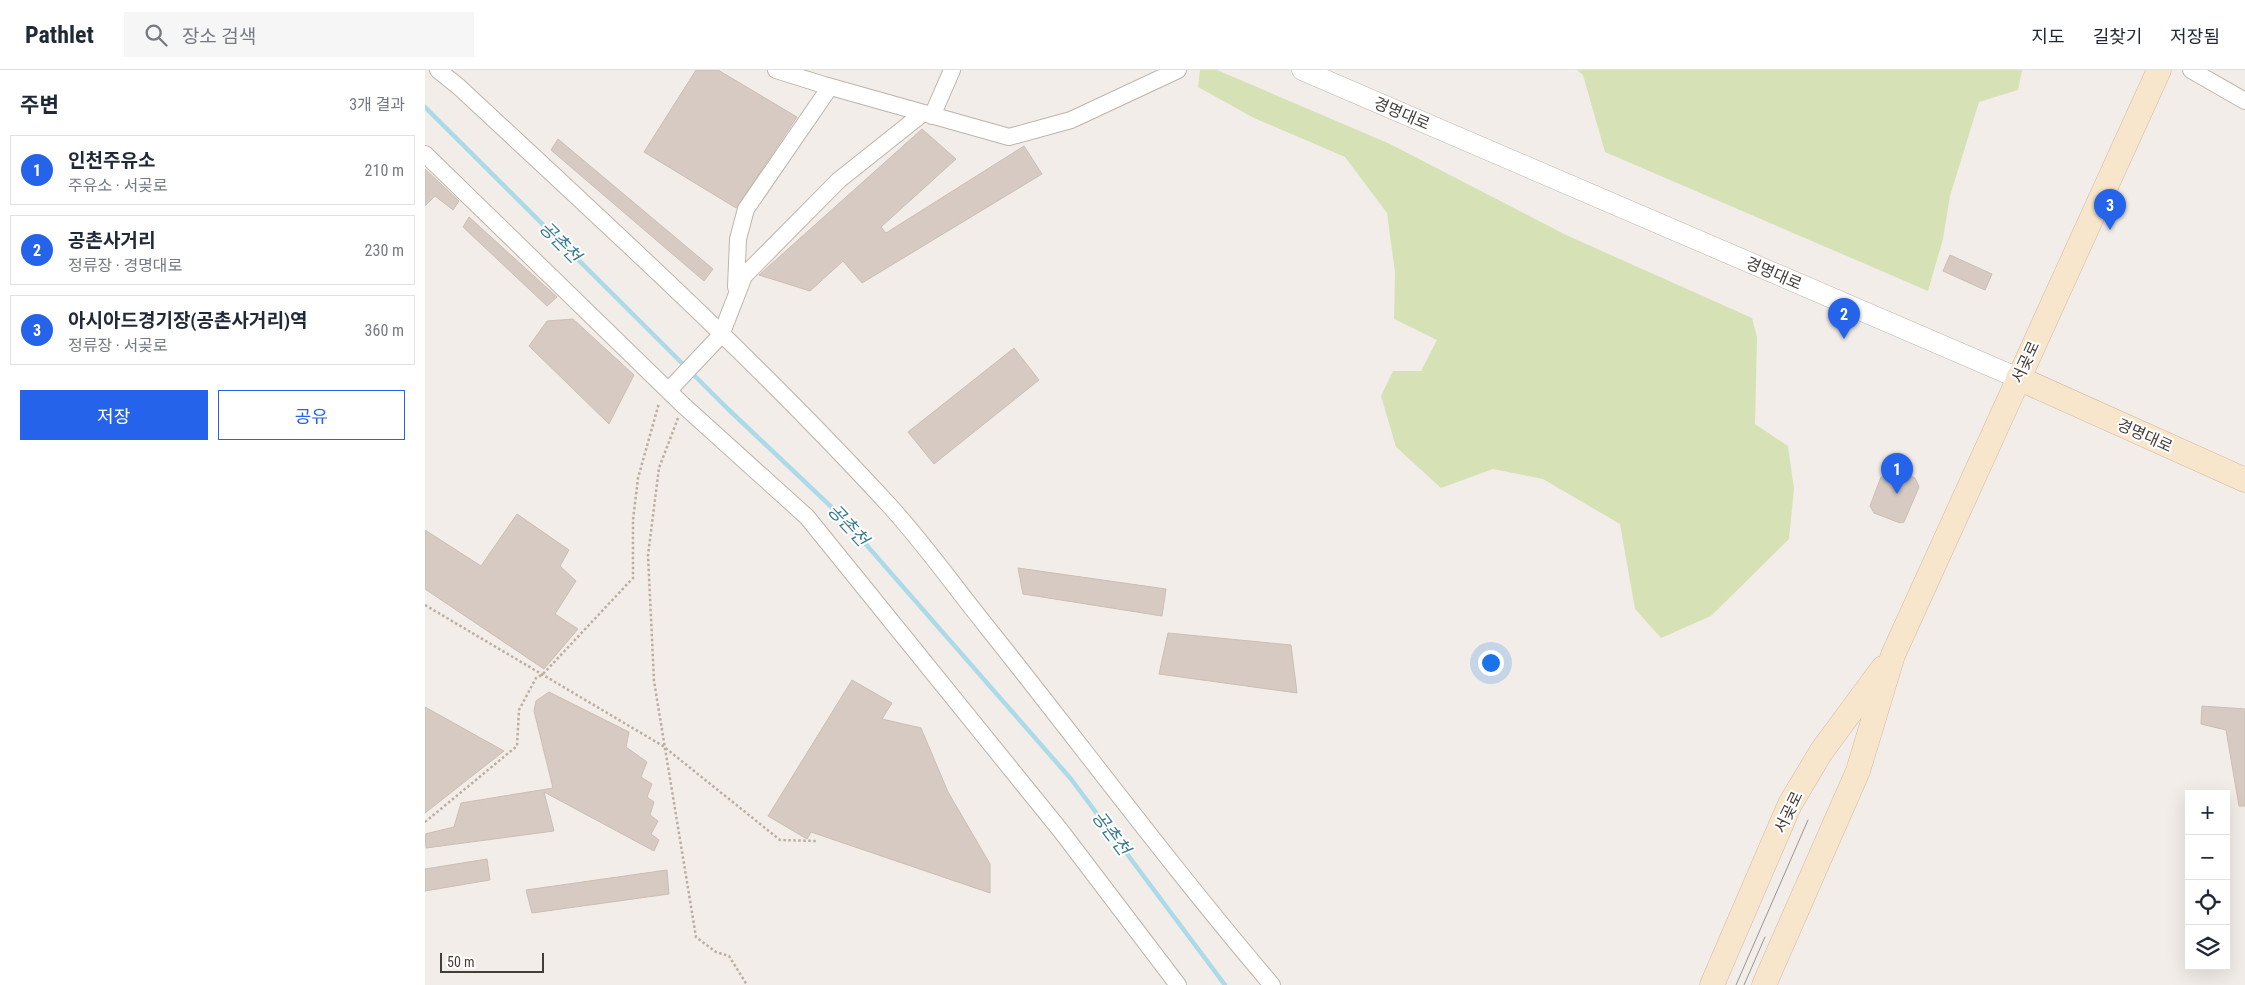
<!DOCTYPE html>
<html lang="ko">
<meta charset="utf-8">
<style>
body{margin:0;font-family:"Roboto Condensed","Noto Sans KR",sans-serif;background:#f6f6f7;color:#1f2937}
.controls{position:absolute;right:15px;bottom:15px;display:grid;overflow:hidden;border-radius:0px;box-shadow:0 5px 20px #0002}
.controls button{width:45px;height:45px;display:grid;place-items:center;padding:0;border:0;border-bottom:1px solid #e0e1e3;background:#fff;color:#1f2937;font:25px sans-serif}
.scale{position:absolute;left:15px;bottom:12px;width:104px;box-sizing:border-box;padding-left:5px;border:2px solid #453d38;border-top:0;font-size:14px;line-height:18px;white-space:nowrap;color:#453d38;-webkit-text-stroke:4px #fff;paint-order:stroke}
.you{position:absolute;left:1065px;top:592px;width:18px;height:18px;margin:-12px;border:4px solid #fff;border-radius:50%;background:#1a73e8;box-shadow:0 0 0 8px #1a73e833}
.badge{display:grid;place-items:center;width:32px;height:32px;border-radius:50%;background:#2563eb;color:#fff;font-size:16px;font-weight:700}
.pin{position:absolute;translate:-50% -41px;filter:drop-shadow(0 1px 2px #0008)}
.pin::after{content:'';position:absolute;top:26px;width:18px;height:15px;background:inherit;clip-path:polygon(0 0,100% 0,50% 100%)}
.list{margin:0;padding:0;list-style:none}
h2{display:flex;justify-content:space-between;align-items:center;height:65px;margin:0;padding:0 20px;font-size:21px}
h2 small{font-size:16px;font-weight:400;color:#747a83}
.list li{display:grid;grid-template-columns:32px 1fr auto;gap:15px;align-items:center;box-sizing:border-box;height:70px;margin:0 10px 10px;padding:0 10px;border:1px solid #e0e1e3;border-radius:0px}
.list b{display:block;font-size:19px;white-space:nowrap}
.list p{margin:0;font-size:16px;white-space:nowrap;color:#747a83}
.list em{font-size:16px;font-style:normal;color:#747a83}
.actions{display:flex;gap:10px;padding:15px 20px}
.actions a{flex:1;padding:11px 0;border:1px solid #2563eb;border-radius:0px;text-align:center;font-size:18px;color:#2563eb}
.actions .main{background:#2563eb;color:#fff}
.icon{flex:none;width:28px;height:28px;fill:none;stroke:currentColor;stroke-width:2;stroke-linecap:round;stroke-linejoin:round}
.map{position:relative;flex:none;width:1820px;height:915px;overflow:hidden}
header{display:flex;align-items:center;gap:30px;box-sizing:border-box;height:70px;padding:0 25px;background:#fff;border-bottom:1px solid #e0e1e3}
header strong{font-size:24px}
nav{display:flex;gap:28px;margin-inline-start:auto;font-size:18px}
.search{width:350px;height:45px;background:#f6f6f7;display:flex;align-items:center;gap:12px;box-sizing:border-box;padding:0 18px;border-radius:0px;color:#747a83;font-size:19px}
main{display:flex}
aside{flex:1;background:#fff}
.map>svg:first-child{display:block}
.green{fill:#d6e2b6}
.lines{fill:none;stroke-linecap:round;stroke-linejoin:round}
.stream{stroke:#acdae8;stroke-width:4.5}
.building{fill:#d6cac2;stroke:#cdbeb3}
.minor-casing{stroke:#bdb4ac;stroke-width:18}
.tertiary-casing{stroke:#bdb4ac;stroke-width:21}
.secondary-casing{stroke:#d0ba9f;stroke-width:25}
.path{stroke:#bdad9f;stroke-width:2.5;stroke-dasharray:2.5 2.5;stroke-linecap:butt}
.minor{stroke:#fff;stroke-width:16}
.tertiary{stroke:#fff;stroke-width:20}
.secondary{stroke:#f8e6cc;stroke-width:24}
.tram{stroke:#969696;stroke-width:1}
.labels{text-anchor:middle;stroke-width:4;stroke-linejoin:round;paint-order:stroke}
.street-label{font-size:16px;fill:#453d38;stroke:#fff}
.water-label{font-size:18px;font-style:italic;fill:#367a8f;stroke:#fff}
</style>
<header>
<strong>Pathlet</strong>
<div class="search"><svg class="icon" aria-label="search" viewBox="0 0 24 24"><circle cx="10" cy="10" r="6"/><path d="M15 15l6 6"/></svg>장소 검색</div>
<nav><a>지도</a><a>길찾기</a><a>저장됨</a></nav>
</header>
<main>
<aside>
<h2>주변<small>3개 결과</small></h2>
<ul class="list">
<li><span class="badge">1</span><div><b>인천주유소</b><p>주유소 · 서곶로</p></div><em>210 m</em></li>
<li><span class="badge">2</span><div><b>공촌사거리</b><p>정류장 · 경명대로</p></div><em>230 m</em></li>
<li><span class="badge">3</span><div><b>아시아드경기장(공촌사거리)역</b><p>정류장 · 서곶로</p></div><em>360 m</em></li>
</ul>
<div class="actions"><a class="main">저장</a><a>공유</a></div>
</aside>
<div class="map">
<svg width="1820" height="915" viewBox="0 0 1820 915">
<rect width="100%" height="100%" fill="#f2ede8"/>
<path class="green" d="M775,0h17l173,74 176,91 186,83 5,19 -2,87 33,22 6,43 -5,50 -78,77 -50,22 -26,-29 -15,-85 -77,-45 -50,-10 -52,19 -45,-41 -15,-51 12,-25h28l16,-31 -43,-21 1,-46 -8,-60 -42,-56 -91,-39 -56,-31z
M1152,0h445l-4,20 -39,12 -29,94 -7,43 -15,52 -323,-139 -22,-77z"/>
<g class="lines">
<path class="stream" d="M0,37l303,302 114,108 229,262 154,206"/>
</g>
<path class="building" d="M271,0h22l79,47 -61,91 -92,-56z
M497,59l34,30 -75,68 5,6 138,-87 18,28 -180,109 -19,-22 -33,30 -51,-16z
M133,69l155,130 -9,12 -153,-131z
M0,99l34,32 -6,9 -18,-14 -10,10z
M44,147l88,80 -10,9 -84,-79z
M1525,185l42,19 -7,16 -42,-19z
M148,249l61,56 -25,49 -80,-78 18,-25z
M589,278l25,32 -105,84 -26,-32z
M1472,400l18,8 4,9 -15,35 -4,1 -26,-10 -4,-7 11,-29 11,-5 4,2z
M92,444l52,36 -9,16 16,15 -21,33 23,15 -34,40 -119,-80v-59l56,36z
M593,498l148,21 -4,27 -139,-22z
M743,563l123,12 6,48 -138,-19z
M427,610l40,23 -10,16 39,9 27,64 42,72v29l-179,-61 -4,7 -39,-23z
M124,622l80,40 -3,15 21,15 -6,15 11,7 -5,13 7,5 -4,13 8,6 -7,13 8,6 -5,11 -110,-59 10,39 -128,17 -1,-14 29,-7 7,-24 92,-15 -19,-77 2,-10z
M1777,636l43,3v97h-6l-13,-76 -25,-6z
M0,637l79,44 -79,62z
M62,789l3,21 -65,11v-22z
M242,800l2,24 -137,19 -6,-23z"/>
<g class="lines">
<defs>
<path id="minor" d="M13,0l21,17c146,136 294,270 429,417 35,38 66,82 99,123 95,119 186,242 285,358
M351,0l48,15 185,52 62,-17 107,-50
M1766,0l54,31
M507,46l20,-46
M0,84l258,251 124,112 254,314 117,154
M311,217l2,-48 8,-30 84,-122
M244,320l52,-55 23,-59 95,-96 83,-66"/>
<path id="tertiary" d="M877,0l716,308"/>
<path id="secondary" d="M1593,308l227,102
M1287,915l78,-181 31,-52 62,-84
M1339,915l94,-214 35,-116 266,-585"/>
</defs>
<use href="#minor" class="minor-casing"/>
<use href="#tertiary" class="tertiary-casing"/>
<use href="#secondary" class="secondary-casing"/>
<path class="path" d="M253,348l-19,50 -11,87 6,126 42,256 20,15 13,4 18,29
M0,535l238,141 117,94 36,1
M0,752l92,-76 2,-36 17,-32 7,-4 90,-96v-58l5,-42 21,-75"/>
<use href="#minor" class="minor"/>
<use href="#tertiary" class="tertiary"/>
<use href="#secondary" class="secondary"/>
<path class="tram" d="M1311,915l72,-165
M1319,915l21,-48"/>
</g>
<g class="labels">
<g class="street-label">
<text transform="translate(977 43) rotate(23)" y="6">경명대로</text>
<text transform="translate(1349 203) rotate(23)" y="6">경명대로</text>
<text transform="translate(1600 292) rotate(-65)" y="6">서곶로</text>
<text transform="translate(1720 365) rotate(24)" y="6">경명대로</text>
<text transform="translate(1363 742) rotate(-64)" y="6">서곶로</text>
</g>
<g class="water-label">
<text transform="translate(135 172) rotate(45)" y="6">공촌천</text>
<text transform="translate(423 455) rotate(47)" y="6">공촌천</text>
<text transform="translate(686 763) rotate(53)" y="6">공촌천</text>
</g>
</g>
</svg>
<div class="controls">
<button>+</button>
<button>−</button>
<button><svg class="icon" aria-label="locate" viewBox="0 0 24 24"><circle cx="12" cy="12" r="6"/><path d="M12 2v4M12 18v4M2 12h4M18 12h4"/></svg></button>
<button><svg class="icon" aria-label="layers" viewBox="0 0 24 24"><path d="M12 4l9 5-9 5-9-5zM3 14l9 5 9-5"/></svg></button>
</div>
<div class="scale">50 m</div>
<div class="you"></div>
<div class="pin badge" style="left:1472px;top:424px">1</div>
<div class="pin badge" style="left:1419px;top:269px">2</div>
<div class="pin badge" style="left:1685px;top:160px">3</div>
</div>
</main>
